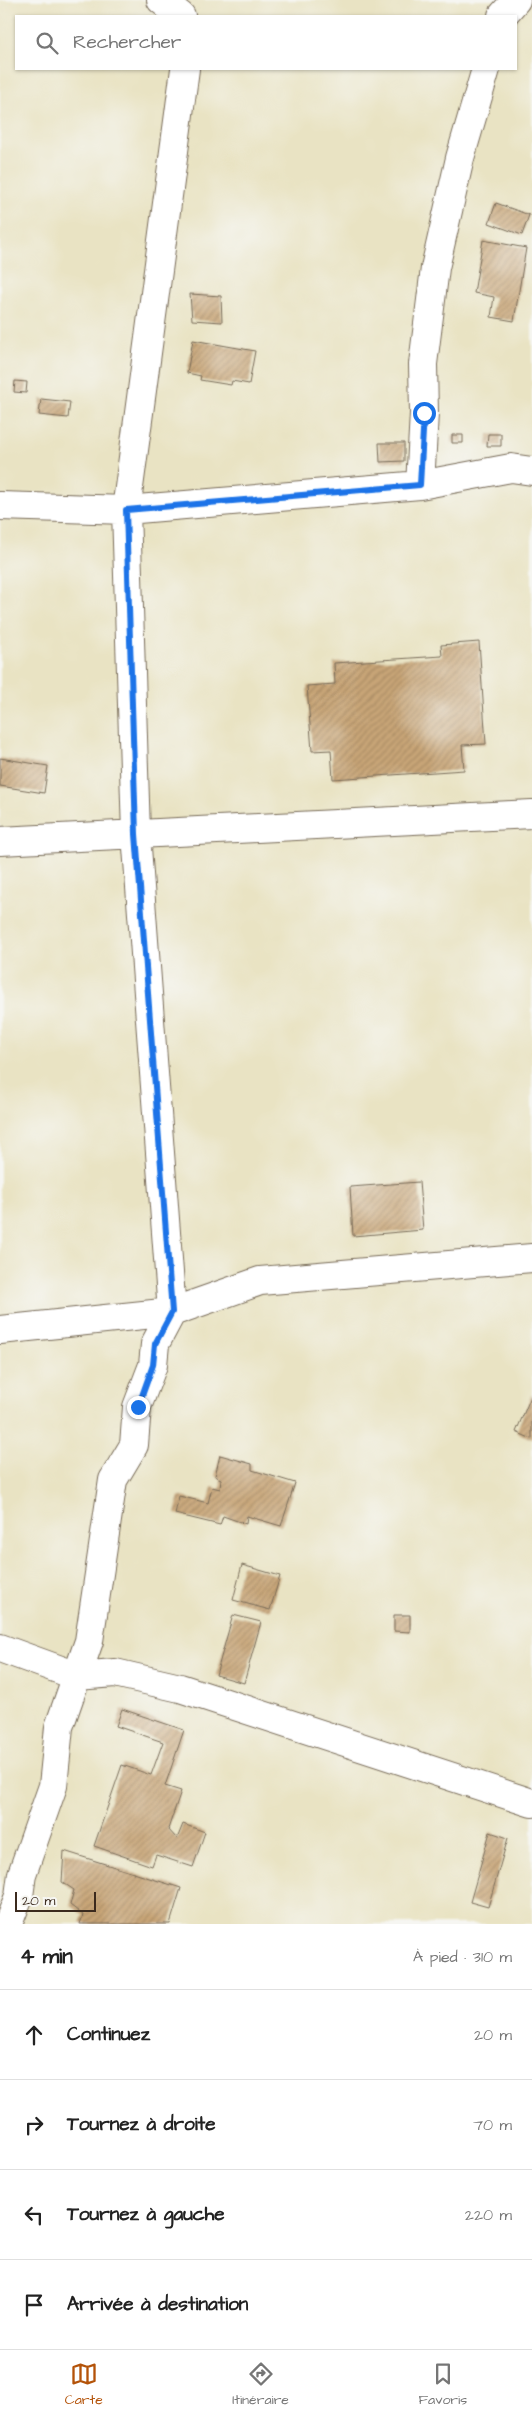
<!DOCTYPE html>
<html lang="fr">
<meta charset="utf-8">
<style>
body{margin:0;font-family:"Architects Daughter",sans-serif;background:#f6f6f6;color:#222}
.scale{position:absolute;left:15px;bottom:12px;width:81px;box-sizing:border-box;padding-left:5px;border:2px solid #3b2a1e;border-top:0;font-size:14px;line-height:18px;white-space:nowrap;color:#3b2a1e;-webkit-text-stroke:4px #f6f6f2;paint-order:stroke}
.stop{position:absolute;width:15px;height:15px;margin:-11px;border:4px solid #1a73e8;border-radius:50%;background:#fff}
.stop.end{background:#1a73e8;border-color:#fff;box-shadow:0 1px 5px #0008}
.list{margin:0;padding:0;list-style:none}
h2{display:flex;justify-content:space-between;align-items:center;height:65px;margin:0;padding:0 20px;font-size:21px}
h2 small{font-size:16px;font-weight:400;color:#767676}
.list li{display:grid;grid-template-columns:32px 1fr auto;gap:15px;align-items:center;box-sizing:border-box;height:90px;padding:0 20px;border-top:1px solid #e0e0e0}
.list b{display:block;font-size:19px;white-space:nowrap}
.list em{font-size:16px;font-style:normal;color:#767676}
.icon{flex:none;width:28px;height:28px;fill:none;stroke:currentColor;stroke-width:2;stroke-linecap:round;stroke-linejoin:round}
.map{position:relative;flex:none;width:532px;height:1924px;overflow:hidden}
.search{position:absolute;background:#fff;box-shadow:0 1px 4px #0004;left:15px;right:15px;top:15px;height:55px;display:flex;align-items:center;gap:12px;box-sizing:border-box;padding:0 18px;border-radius:0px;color:#767676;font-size:19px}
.sheet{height:425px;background:#fff}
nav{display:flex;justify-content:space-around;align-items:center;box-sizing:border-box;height:70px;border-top:1px solid #e0e0e0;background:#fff;font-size:14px;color:#767676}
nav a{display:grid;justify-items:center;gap:2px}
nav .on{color:#b45309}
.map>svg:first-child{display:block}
.building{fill:url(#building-hatch)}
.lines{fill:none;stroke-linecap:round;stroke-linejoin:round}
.minor-casing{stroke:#786b58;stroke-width:30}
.minor{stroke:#fff;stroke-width:28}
.route{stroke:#1a73e8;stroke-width:6}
</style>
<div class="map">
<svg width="532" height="1924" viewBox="0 0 532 1924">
<defs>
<pattern id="building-hatch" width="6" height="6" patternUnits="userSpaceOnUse" patternTransform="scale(1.25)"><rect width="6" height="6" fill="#c8a577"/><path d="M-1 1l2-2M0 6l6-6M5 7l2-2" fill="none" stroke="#a48761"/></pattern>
</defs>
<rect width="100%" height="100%" fill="#f6f6f2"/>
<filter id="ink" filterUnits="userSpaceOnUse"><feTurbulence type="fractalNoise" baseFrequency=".02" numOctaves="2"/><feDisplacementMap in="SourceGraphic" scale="10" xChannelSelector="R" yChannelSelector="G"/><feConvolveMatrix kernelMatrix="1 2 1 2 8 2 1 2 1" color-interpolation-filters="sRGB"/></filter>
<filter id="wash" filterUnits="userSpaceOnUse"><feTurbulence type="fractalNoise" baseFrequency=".0096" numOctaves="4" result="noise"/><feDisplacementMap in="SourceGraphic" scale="20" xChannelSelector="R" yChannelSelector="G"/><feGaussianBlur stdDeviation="1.12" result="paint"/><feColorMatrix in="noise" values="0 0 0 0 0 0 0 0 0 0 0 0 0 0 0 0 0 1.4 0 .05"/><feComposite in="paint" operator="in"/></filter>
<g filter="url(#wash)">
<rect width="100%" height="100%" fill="#e9e3c3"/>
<g id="blocks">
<path class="building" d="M496,203l33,12 -7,20 -33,-12z
M483,240l43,8 -12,73 -23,-4 3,-20 -20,-4z
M190,294l31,2 1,26 -30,-2z
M193,340l62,11 -6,33 -17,-3 -1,4 -31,-5 1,-4 -14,-3z
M15,381l12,1 -1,11 -12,-1z
M41,399l29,3 -2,16 -29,-3z
M488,434h13v12h-14z
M452,435h11v8h-11z
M379,443h25v18l-24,1z
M479,642l7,102 -24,1 2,25 -131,9 -2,-29 -19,1 -5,-65 28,-2 -1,-21 108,-7 -1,-11z
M0,758l48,8 -4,27 -44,-7z
M419,1182l4,48 -70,6 -3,-49z
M532,1394v45l-16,-7z
M220,1455l32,9v6l43,13 -14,43 -34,-10 -1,8 -23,-8 -3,9 -45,-11 4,-18 29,7 4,-16 8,2 1,-10 -6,-3z
M242,1565l38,11 -10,34 -37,-10z
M233,1615l28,7 -17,61 -28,-8z
M394,1615h16v17l-16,-1z
M122,1709l62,21 -19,56 16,5 -13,38 9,10 6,-15 22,8 -12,35 -37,-12 -4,11 -58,-20 28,-81 29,10 12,-33 -47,-16z
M490,1832l18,6 -20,69 -18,-5z
M64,1851l117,37 -11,36h-90l3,-9 -13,-10 4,-15 -12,-8z"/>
</g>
</g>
<g filter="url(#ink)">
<use href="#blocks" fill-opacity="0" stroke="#786b58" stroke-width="1"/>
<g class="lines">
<defs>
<path id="minor" d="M161,0l20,16
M502,16l14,-16
M420,485l4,-72 -1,-49 12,-96 25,-110 26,-89
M0,506l126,4 294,-25 91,-17 21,3
M0,841l532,-27
M0,1330l172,-18 88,-31 272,-23
M0,1648l77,28 38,-3 65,15 352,115
M8,1924l11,-28 3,-22 31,-88 6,-59 30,-86 24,-161 21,-35 3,-38 16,-42 2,-21 17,-32 -36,-478 -10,-324 59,-441"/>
</defs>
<use href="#minor" class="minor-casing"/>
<use href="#minor" class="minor"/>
</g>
</g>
<g class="lines" filter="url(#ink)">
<path class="route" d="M138,1407l15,-42 2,-21 17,-32 -36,-478 -10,-324 294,-25 4,-72"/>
</g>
</svg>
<div class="scale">20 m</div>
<div class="stop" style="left:424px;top:413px"></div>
<div class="stop end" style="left:138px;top:1407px"></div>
<div class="search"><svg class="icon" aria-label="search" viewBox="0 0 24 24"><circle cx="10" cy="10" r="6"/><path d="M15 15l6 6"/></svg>Rechercher</div>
</div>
<section class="sheet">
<h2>4 min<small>À pied · 310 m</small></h2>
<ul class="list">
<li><svg class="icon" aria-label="ahead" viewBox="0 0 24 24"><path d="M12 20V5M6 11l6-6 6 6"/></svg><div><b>Continuez</b></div><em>20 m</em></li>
<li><svg class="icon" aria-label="right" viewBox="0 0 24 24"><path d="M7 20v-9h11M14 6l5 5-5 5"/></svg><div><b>Tournez à droite</b></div><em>70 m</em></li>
<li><svg class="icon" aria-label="left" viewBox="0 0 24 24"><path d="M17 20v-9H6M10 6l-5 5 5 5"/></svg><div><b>Tournez à gauche</b></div><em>220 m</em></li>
<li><svg class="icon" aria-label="arrive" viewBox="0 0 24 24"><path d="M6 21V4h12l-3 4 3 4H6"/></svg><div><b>Arrivée à destination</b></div></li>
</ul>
</section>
<nav>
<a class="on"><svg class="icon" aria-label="map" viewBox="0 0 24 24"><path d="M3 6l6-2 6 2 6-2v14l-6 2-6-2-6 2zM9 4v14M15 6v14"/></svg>Carte</a>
<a><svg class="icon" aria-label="directions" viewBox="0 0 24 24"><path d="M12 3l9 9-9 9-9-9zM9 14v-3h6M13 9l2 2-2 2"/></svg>Itinéraire</a>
<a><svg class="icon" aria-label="saved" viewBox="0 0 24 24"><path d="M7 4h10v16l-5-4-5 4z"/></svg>Favoris</a>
</nav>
